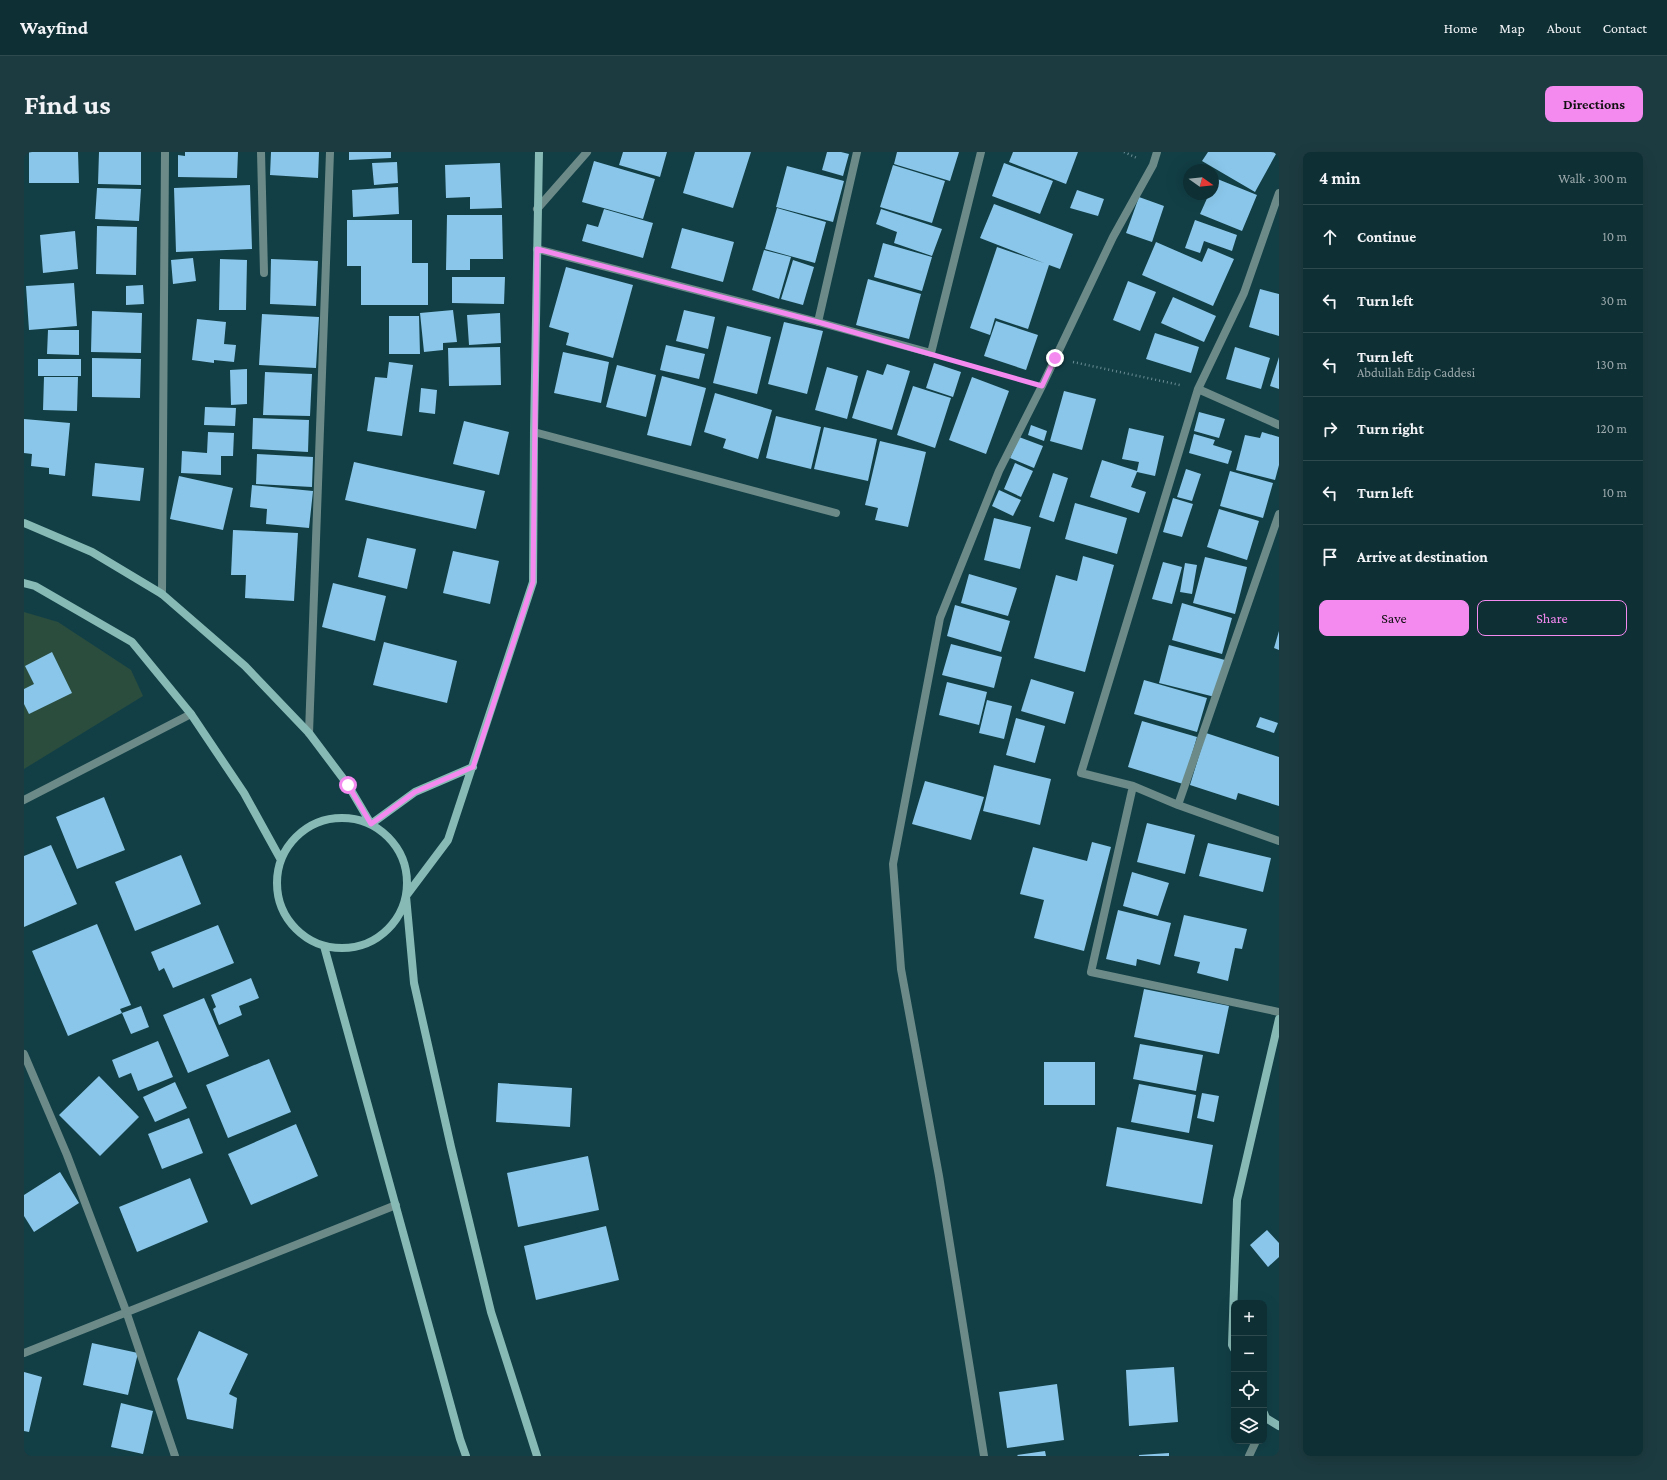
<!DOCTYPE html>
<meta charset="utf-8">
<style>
body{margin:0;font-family:"Crimson Pro",serif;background:#1c3b40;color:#f1f3f6}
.controls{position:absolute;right:12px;bottom:12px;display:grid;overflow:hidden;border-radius:8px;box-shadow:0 4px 16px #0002}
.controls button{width:36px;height:36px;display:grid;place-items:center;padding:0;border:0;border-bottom:1px solid #2e4a4f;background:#0e2f34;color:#f1f3f6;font:20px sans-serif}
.compass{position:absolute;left:1159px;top:12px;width:36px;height:36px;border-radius:50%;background:#0e2f34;box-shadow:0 4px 16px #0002;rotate:105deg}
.stop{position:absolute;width:12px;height:12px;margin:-9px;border:3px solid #f489f0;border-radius:50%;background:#fff}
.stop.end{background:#f489f0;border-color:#fff;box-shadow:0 1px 4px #0008}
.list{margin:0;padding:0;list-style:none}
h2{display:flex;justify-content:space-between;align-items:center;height:52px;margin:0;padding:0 16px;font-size:17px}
h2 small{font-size:13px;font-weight:400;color:#9ba9ac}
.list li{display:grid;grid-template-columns:26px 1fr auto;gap:12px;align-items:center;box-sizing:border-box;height:64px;padding:0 16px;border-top:1px solid #2e4a4f}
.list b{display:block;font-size:15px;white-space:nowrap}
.list p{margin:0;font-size:13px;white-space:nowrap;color:#9ba9ac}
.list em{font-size:13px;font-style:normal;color:#9ba9ac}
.actions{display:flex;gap:8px;padding:12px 16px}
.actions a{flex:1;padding:9px 0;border:1px solid #f489f0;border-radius:8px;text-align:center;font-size:14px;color:#f489f0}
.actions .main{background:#f489f0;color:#111}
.icon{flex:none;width:22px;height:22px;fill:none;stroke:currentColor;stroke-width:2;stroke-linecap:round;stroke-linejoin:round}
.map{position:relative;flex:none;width:1255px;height:1304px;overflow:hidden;border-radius:8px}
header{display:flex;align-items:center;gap:24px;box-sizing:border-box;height:56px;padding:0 20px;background:#0e2f34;border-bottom:1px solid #2e4a4f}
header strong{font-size:19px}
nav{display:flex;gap:22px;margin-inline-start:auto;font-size:14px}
.intro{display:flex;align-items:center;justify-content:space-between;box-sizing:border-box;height:96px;padding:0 24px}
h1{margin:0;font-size:28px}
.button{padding:10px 18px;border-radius:8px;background:#f489f0;color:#111;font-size:14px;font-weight:700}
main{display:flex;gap:24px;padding:0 24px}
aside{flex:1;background:#0e2f34;border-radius:8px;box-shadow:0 4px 16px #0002}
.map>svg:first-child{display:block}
.green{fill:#2b4d3e}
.building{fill:#8ac6e9}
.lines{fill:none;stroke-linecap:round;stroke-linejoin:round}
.path{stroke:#6a8d93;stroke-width:2.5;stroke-dasharray:1 3;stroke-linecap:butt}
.street{stroke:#6c8b88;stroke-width:8}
.secondary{stroke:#88bab5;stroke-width:8}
.route{stroke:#f489f0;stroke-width:5}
</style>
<header>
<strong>Wayfind</strong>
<nav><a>Home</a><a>Map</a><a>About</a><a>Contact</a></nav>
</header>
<div class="intro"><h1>Find us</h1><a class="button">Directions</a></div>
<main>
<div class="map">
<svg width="1255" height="1304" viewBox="0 0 1255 1304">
<rect width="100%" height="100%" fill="#123f46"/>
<path class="green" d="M0,460l34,10 73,48 12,26 -119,73z"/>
<path class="building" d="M5,0h49l1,31h-50z
M75,0h42v33l-43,-1z
M161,0h53l-1,26 -59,-1v-22l7,1z
M247,0h48l-1,26 -48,-3z
M325,0h42v6l-42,2z
M599,0h44l-7,25 -41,-12z
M671,0h56l-18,56 -50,-15z
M803,0h14l8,2 -6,22 -21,-6z
M873,0h62l-9,29 -56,-17z
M989,0h65l-12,32 -57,-22z
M1184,0h66l2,2 -21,38 -53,-31z
M570,9l61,18 -12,40 -61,-17z
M373,10l1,21 -24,2 -2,-22z
M476,11l2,45 -32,1v-12l-24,1 -1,-33z
M980,11l49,18 -13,33 -48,-18z
M869,13l52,16 -13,42 -52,-16z
M763,14l57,15 -11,41 -57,-15z
M1191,26l42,17 -15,36 -42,-17 9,-20h4v-10z
M226,33l2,64 -76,3 -2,-64z
M374,35l1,27 -46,3 -1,-27z
M73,36l44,1 -2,32 -44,-2z
M1053,38l27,9 -6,17 -28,-8z
M1115,45l25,9 -12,36 -26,-9z
M970,52l79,30 -13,35 -11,-4 -21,64 -33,-11 -5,17 -20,-7 27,-81 47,16 -64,-25z
M753,56l49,14 -11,41 -50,-14z
M580,57l49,14 -10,35 -61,-17 5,-17 11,3z
M857,57l61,20 -10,27 -38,-13 3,-11 -21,-8z
M423,63h55l1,44h-33v11h-24z
M323,68h65v43h16v42h-67v-39h-14z
M1171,68l42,15 -5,16 -28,-10 -4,12 -15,-5z
M73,74l40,1 -1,48 -40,-1z
M658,76l52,14 -11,40 -52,-14z
M51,79l3,38 -35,4 -3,-38z
M1132,90l46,20 6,-14 26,11 -21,47 -71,-31z
M859,91l49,14 -10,34 -48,-14z
M740,98l27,7 -12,42 -27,-9z
M169,106l3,23 -23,3 -2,-24z
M196,107l27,1 -1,50h-27z
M247,107l47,2 -2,45 -46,-2z
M769,108l21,7 -11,38 -22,-6z
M542,115l67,18 -20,73 -47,-13 3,-12 -20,-6z
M428,125h53l-1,27 -52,-1z
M844,127l53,15 -12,45 -53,-14z
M1104,129l28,11 -16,39 -27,-11z
M50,131l3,43 -48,4 -3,-44z
M119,133l1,19 -18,1v-19z
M1236,137l19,5v42l-30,-9z
M1149,145l43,19 -12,26 -43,-19z
M429,158l4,32 -14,1v7l-19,2 -4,-39z
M660,158l31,7 -7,32 -32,-8z
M68,159l50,2 -1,40 -50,-1z
M476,161l1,30 -32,2 -2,-30z
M238,162l57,3 -3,51 -57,-3z
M365,164h30l1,38h-31z
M173,167l29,3 -2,22 12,1 -2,17 -20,-2v3l-22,-3z
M972,169l42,14 -12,35 -42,-14z
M760,170l39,9 -16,63 -39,-10z
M703,174l44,11 -14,57 -44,-11z
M24,178h31v25l-32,-1z
M1131,181l44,14 -8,26 -45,-14z
M642,193l39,9 -6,25 -39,-9z
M476,195l1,38 -52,1 -1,-38z
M1211,195l35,11 -9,31 -35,-10z
M539,200l46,10 -8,41 -47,-10z
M1255,205v32l-9,-3z
M68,206l49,1 -1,39 -48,-1z
M14,207h43v17h-43z
M365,210l24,3 -11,71 -35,-5 8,-54 12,1z
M910,211l27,9 -8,25 -27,-9z
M863,212l23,7 -18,59 -40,-12 15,-48 16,5z
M593,213l39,10 -10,42 -40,-10z
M803,215l31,9 -11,43 -32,-9z
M223,217v35l-16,1 -1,-35z
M241,220l47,2 -2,42 -47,-1z
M638,224l44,12 -15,58 -44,-11z
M20,225h34l-1,34 -34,-1z
M948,225l37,14 -23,63 -37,-14z
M889,234l38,12 -16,50 -38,-13z
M397,236l16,2 -2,24 -16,-2z
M1040,239l32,8 -14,51 -32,-9z
M691,241l57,17 -14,49 -35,-11 3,-9 -22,-7z
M181,255l31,1 -1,18 -31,-1z
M1175,260l26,7 -6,19 -25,-7z
M752,264l45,11 -10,42 -45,-11z
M229,266l56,2 -1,32 -56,-3z
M0,267l46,4 -5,53 -16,-2v-6l-18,-2 1,-12 -8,-1z
M440,269l45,11 -10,43 -46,-11z
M1007,273l16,6 -3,10 -16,-6z
M800,275l53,12 -9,42 -54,-12z
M1105,276l35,8 -9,40 -18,-4 -6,15 15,5 -7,21 -49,-16 12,-37 35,11 2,-9 -17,-3z
M184,280l26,1 -1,23h-12v19l-40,-2 1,-22 25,2z
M1238,280l17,5v28l-4,15 -39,-10 9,-35 15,3z
M1170,282l21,6 -2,5 19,6 -4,13 -39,-11z
M995,285l24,9 -9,22 -24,-10z
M856,289l46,11 -18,75 -33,-7 3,-12 -13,-3z
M233,302l56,3 -1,30 -56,-3z
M330,310l131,29 -9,38 -131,-29z
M71,311l49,5 -4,33 -48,-5z
M991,311l18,8 -12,26 -17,-8z
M1162,317l15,5 -9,27 -15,-4z
M1206,319l43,12 -10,35 -43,-12z
M1029,321l15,5 -14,44 -15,-5z
M155,324l54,12 -10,42 -53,-11z
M228,333l61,6 -4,37 -43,-4 1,-15 -17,-2z
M975,338l22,10 -8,16 -21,-10z
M1149,346l20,6 -11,33 -19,-5z
M1051,351l52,15 -10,36 -52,-15z
M1195,357l40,12 -12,39 -40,-13z
M970,366l37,9 -11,42 -36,-9z
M209,378l65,3 -4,68 -49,-3 1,-23h-15z
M343,386l49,11 -9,40 -49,-12z
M429,399l46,10 -9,43 -47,-11z
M1059,404l31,9 -29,107 -51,-14 22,-83 21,6z
M1181,405l42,10 -12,47 -42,-11z
M1139,410l19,5 -10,37 -20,-5z
M1161,411l12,2 -5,29 -12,-2z
M945,422l48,14 -9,28 -47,-13z
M309,431l53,13 -11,45 -53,-14z
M1158,451l50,15 -10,36 -50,-14z
M931,453l55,16 -9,31 -54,-16z
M1255,479v19l-5,-2z
M360,490l73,19 -10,42 -74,-18z
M927,492l51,13 -8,31 -52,-13z
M1145,493l56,15 -10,37 -56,-14z
M28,500l20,41 -43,21 -5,-10v-15l10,-5 -9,-18z
M1007,527l43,13 -9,32 -44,-13z
M1120,528l63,18 -10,34 -63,-18z
M923,530l40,10 -8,33 -40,-10z
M963,548l25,6 -8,33 -25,-6z
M1236,565l18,6 -4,10 -18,-6z
M992,566l29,8 -10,37 -29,-8z
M1118,569l55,16 -14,47 -55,-17z
M1182,581l73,24v49l-41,-13 -2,7 -46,-15z
M970,613l57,14 -11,46 -57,-14z
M901,629l59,16 -13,43 -59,-16z
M80,645l21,53 -48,19 -21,-52z
M1123,671l48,12 -10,39 -48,-12z
M1068,690l19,5 -27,104 -50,-13 10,-38 -24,-6 13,-47 54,14z
M1184,691l63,15 -8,34 -64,-16z
M27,693l26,59 -53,23v-71z
M157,703l20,49 -66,27 -20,-49z
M1108,720l37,11 -11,33 -35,-10z
M1094,758l53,13 -11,42 -23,-6 -1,7 -30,-7z
M1160,763l63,14 -5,20 -7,-1 -7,33 -31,-8 3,-11 -26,-6z
M73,772l34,81 -11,4 2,4 -54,23 -36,-85z
M194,773l16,38 -61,25 -9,-20 -5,3 -8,-19z
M227,826l8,20 -20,8 3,9 -23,10 -6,-16 3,-2 -5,-12z
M1120,837l85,17 -10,48 -85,-17z
M180,846l25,58 -41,17 -25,-58z
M117,854l8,21 -18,7 -9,-21z
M134,889l15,36 -35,14 -7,-18 -12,5 -7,-18z
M1116,892l63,11 -7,36 -63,-12z
M245,907l22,53 -63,26 -22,-53z
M1020,910h51v43h-51z
M75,924l40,41 -39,39 -41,-41z
M151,930l12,26 -32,14 -12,-25z
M474,931l74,5 -2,39 -74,-5z
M1115,932l57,11 -7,38 -58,-11z
M1178,941l17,3 -5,26 -17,-4z
M165,966l14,35 -41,16 -14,-35z
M272,972l22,52 -67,29 -23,-51z
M1093,975l96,18 -11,59 -96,-18z
M564,1004l11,54 -81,17 -11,-54z
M36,1020l19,31 -45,29 -10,-16v-21z
M166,1026l18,44 -71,30 -18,-45z
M582,1074l13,54 -83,20 -12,-54z
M1243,1078l12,13v14l-11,10 -18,-22z
M175,1179l49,23 -19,40 8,4 -4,31 -46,-10 -10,-40z
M68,1191l46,10 -10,42 -45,-10z
M1150,1215l4,55 -49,4 -3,-56z
M0,1220l18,5 -13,55 -5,-1z
M1033,1232l7,56 -57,8 -8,-56z
M97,1251l32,8 -10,43 -32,-7z
M1021,1299l1,5h-28l-1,-1z
M1145,1301v3h-30v-1z"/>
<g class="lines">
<path class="path" d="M1100,0l13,6
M924,206l76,23
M1049,210l107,23"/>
<path class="street" d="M237,0l3,121
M513,57l50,-57
M513,97l281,73 113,31 50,-201
M794,170l39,-170
M1174,237l81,36
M510,280l302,81
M1255,362l-101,291 101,36
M138,442l3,-442
M285,581l21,-581
M1109,634l-42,186 188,40
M0,648l167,-86
M1154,653l-45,-19 -52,-13 117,-384 46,-96 35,-100
M0,902l43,101 59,156 49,145
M0,1201l372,-148
M960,1304l-45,-280 -38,-207 -8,-105 47,-246 59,-147 43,-85 71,-149 40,-72 4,-13
M1225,1304l7,-15"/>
<path class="secondary" d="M0,371l68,29 70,42 83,72 64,67 39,52 23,39 44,-32 58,-25
M0,431l11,3 97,56 59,72 53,79 37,67
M253 731a65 65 0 1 1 130 0a65 65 0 1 1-130 0Z
M300,794l136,493 6,17
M1210,1197l-2,-4 5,-145 42,-181
M1240,1261l2,5 13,8
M513,1304l-46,-144 -40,-165 -37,-164 -8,-87 42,-56 85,-258 1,-150 5,-280"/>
</g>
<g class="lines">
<path class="route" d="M324,633l23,39 44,-32 58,-25 60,-185 4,-333 281,73 224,64 13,-28"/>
</g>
</svg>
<div class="controls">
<button>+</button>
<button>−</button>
<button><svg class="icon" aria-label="locate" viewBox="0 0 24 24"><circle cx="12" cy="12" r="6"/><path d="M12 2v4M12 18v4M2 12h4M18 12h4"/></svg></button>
<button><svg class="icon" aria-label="layers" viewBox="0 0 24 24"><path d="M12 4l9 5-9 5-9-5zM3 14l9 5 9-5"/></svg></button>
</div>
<svg class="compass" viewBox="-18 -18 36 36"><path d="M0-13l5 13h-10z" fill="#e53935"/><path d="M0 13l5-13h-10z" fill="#9ba9ac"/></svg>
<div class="stop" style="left:324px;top:633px"></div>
<div class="stop end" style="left:1031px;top:206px"></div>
</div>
<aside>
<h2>4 min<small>Walk · 300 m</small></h2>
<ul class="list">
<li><svg class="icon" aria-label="ahead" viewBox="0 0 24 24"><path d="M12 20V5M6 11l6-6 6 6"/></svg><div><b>Continue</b></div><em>10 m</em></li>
<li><svg class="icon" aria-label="left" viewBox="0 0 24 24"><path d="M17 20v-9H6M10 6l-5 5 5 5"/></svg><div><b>Turn left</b></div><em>30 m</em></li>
<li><svg class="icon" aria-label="left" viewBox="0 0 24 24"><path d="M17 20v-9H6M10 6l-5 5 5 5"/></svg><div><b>Turn left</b><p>Abdullah Edip Caddesi</p></div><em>130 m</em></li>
<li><svg class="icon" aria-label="right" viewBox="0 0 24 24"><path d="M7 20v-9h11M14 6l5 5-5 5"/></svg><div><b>Turn right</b></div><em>120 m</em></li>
<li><svg class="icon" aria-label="left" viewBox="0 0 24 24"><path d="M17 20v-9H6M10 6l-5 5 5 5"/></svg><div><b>Turn left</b></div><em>10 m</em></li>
<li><svg class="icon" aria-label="arrive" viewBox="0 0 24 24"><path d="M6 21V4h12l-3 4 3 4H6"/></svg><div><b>Arrive at destination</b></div></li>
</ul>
<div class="actions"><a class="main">Save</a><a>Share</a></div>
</aside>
</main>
